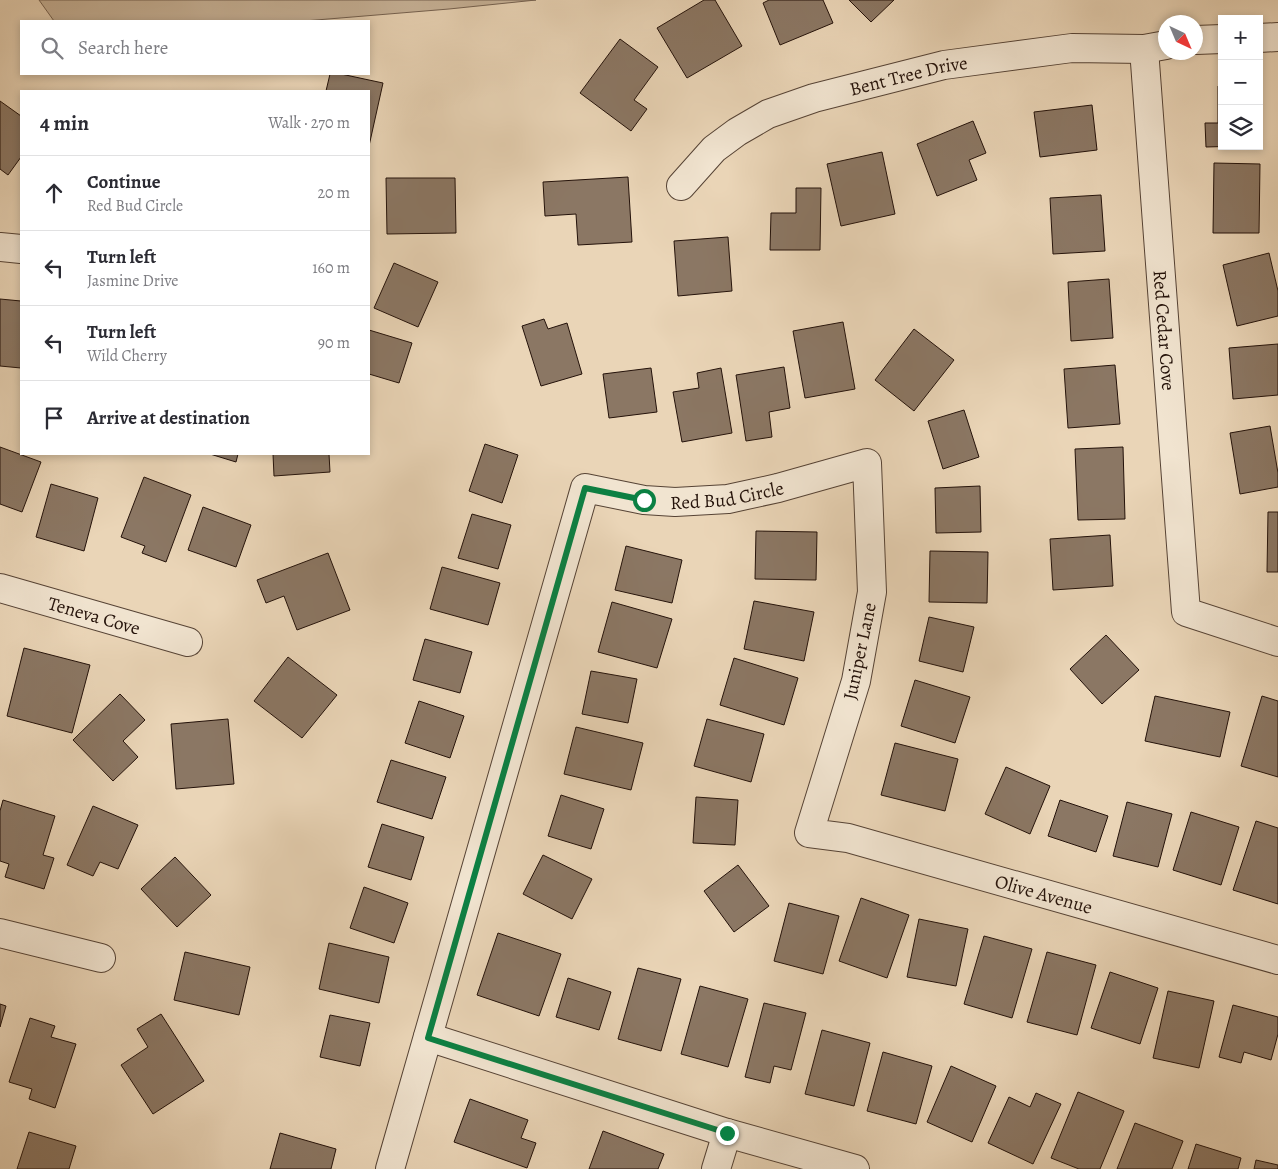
<!DOCTYPE html>
<meta charset="utf-8">
<style>
body{margin:0;font-family:Alegreya,serif;background:#f7f7f7;color:#2b2b33}
.controls{position:absolute;right:15px;top:15px;display:grid;overflow:hidden;border-radius:0px;box-shadow:0 2px 8px #0003}
.controls button{width:45px;height:45px;display:grid;place-items:center;padding:0;border:0;border-bottom:1px solid #e1e1e2;background:#fff;color:#2b2b33;font:25px sans-serif}
.compass{position:absolute;left:1158px;top:15px;width:45px;height:45px;border-radius:50%;background:#fff;box-shadow:0 2px 8px #0003;rotate:136deg}
.stop{position:absolute;width:15px;height:15px;margin:-11px;border:4px solid #0b8043;border-radius:50%;background:#fff}
.stop.end{background:#0b8043;border-color:#fff;box-shadow:0 1px 5px #0008}
.list{margin:0;padding:0;list-style:none}
h2{display:flex;justify-content:space-between;align-items:center;height:65px;margin:0;padding:0 20px;font-size:21px}
h2 small{font-size:16px;font-weight:400;color:#7c7c81}
.list li{display:grid;grid-template-columns:32px 1fr auto;gap:15px;align-items:center;box-sizing:border-box;height:75px;padding:0 20px;border-top:1px solid #e1e1e2}
.list b{display:block;font-size:19px;white-space:nowrap}
.list p{margin:0;font-size:16px;white-space:nowrap;color:#7c7c81}
.list em{font-size:16px;font-style:normal;color:#7c7c81}
.icon{flex:none;width:28px;height:28px;fill:none;stroke:currentColor;stroke-width:2;stroke-linecap:round;stroke-linejoin:round}
.map{position:relative;flex:none;width:1278px;height:1169px;overflow:hidden}
.search{position:absolute;background:#fff;box-shadow:0 2px 8px #0003;left:20px;top:20px;width:350px;height:55px;display:flex;align-items:center;gap:12px;box-sizing:border-box;padding:0 18px;border-radius:0px;color:#7c7c81;font-size:19px}
.panel{position:absolute;background:#fff;box-shadow:0 2px 8px #0003;left:20px;top:90px;width:350px;height:365px;border-radius:0px}
.map>svg:first-child{display:block}
.green{fill:#c8b49a;stroke:#766352}
.building{fill:#8b7764;stroke:#24120a}
.lines{fill:none;stroke-linecap:round;stroke-linejoin:round}
.minor-casing{stroke:#564335;stroke-width:30}
.minor{stroke:#f1e4d0;stroke-width:28}
.route{stroke:#0b8043;stroke-width:6}
.labels{text-anchor:middle;stroke-width:4.5;stroke-linejoin:round;paint-order:stroke}
.street-label{font-size:19px;fill:#24120a;stroke:#f1e4d0}
</style>
<div class="map">
<svg width="1278" height="1169" viewBox="0 0 1278 1169">
<rect width="100%" height="100%" fill="#ead5b7"/>
<filter id="stains"><feTurbulence type="fractalNoise" baseFrequency=".004" numOctaves="4"/><feColorMatrix values="0 0 0 0 .2 0 0 0 0 .09 0 0 0 0 .02 0 0 0 .5 -.17"/></filter>
<radialGradient id="worn" r=".72"><stop offset=".6" stop-color="#630" stop-opacity="0"/><stop offset="1" stop-color="#630" stop-opacity=".3"/></radialGradient>
<path class="green" d="M39,0h497l-87,9 -145,12h-250z"/>
<path class="building" d="M704,0h11l27,46 -55,32 -30,-50z
M769,0h54l10,23 -53,22 -17,-42z
M849,0h45l-23,22z
M620,39l38,28 -24,33 13,9 -16,22 -51,-38z
M330,74h11l42,9 -14,63v-55h-43z
M1259,85h2l1,61h-3z
M1218,86h4v60h19l-35,1 -1,-24h13z
M0,101l21,15v41l-13,18 -8,-6z
M1092,105l5,45 -57,7 -6,-45z
M973,121l13,32 -17,7 8,20 -40,16 -20,-52z
M882,152l13,62 -54,12 -14,-62z
M1214,163l46,1 -1,69h-46z
M628,177l4,65 -54,3 -2,-31 -31,2 -2,-34z
M386,178h69l1,55 -69,1z
M796,188h25l-1,62h-50l1,-37h25z
M1101,195l4,56 -52,3 -3,-56z
M728,237l4,54 -54,5 -4,-55z
M1269,253l9,38v25l-41,10 -14,-61z
M394,263l44,19 -20,45 -44,-19z
M1109,279l4,59 -42,3 -3,-59z
M0,299l21,2v67l-21,-2z
M544,319l4,10 19,-6 15,51 -41,12 -19,-60z
M843,322l12,67 -50,9 -12,-67z
M914,329l40,31 -40,51 -39,-31z
M369,330l43,13 -13,40 -30,-9z
M1278,344v51l-45,4 -4,-51z
M1115,365l5,59 -52,4 -4,-59z
M784,367l6,41 -21,4 3,25 -26,4 -10,-66z
M651,368l6,44 -48,6 -6,-44z
M721,368l11,65 -50,9 -9,-50 26,-4 -2,-15z
M964,410l15,47 -36,12 -15,-48z
M1270,426l8,47v14l-38,7 -10,-61z
M485,444l33,11 -16,48 -33,-12z
M0,447l41,15 -19,50 -22,-8z
M1123,447l2,72 -47,1 -3,-71z
M210,454h28l-2,8z
M273,454h56l1,18 -56,4z
M144,477l47,18 -25,67 -24,-9 3,-7 -24,-9z
M51,484l47,14 -14,53 -48,-14z
M980,486l1,46 -45,1 -1,-45z
M203,507l48,18 -15,42 -48,-17z
M1268,512h10v60h-11z
M472,514l39,11 -13,44 -40,-11z
M756,531l61,1 -1,48 -61,-1z
M1110,535l3,51 -60,4 -3,-51z
M626,546l56,14 -10,43 -57,-13z
M930,551l58,1 -1,51 -58,-1z
M328,553l22,57 -53,20 -13,-34 -18,7 -9,-23z
M442,567l58,16 -12,42 -58,-16z
M754,601l60,11 -10,49 -60,-12z
M612,602l60,17 -15,49 -59,-16z
M929,617l45,10 -11,45 -44,-11z
M1106,635l33,35 -37,34 -32,-35z
M425,639l47,13 -12,41 -47,-13z
M24,648l66,17 -18,68 -65,-17z
M288,657l49,38 -35,43 -48,-37z
M734,658l64,20 -14,47 -64,-20z
M591,671l46,8 -9,44 -46,-9z
M915,680l55,17 -15,46 -54,-17z
M120,694l25,26 -22,21 15,16 -25,24 -40,-41z
M1155,696l75,16 -10,45 -75,-16z
M1262,696l16,5v76l-37,-11z
M419,701l45,15 -14,42 -45,-15z
M228,719l6,65 -58,5 -5,-65z
M707,719l57,15 -13,48 -57,-16z
M576,727l67,16 -12,47 -67,-16z
M895,743l63,16 -13,52 -64,-16z
M391,760l55,17 -14,42 -55,-17z
M1006,767l44,19 -20,48 -45,-20z
M561,795l43,14 -13,40 -43,-13z
M696,797l42,3 -3,45 -42,-2z
M3,800l52,16 -12,39 11,3 -10,31 -39,-12 4,-13 -9,-3v-50z
M1060,800l48,16 -12,36 -48,-16z
M1127,802l45,12 -14,53 -45,-11z
M93,806l45,19 -20,44 -18,-7 -7,14 -26,-11z
M1191,812l48,15 -18,58 -48,-15z
M1256,821l22,7v76l-45,-14z
M382,824l42,13 -13,43 -43,-13z
M543,855l49,24 -20,40 -49,-25z
M175,857l36,38 -34,32 -36,-38z
M738,865l31,41 -35,26 -30,-41z
M364,887l44,16 -14,40 -44,-15z
M861,898l48,17 -22,63 -48,-17z
M789,903l50,13 -16,58 -49,-13z
M919,919l49,10 -12,57 -49,-9z
M498,933l63,21 -22,62 -62,-21z
M984,936l48,13 -20,69 -48,-14z
M329,943l60,14 -10,46 -60,-14z
M185,952l65,15 -11,48 -65,-15z
M1047,952l49,13 -19,70 -50,-13z
M638,968l43,11 -20,72 -43,-12z
M1110,972l48,16 -18,56 -49,-16z
M568,978l43,14 -12,38 -43,-13z
M700,986l48,13 -20,68 -47,-13z
M1168,991l46,10 -15,67 -46,-10z
M764,1003l42,10 -15,57 -17,-4 -4,17 -25,-6z
M0,1004l6,2 -6,21z
M1233,1005l45,12v17l-7,26 -27,-8 -3,11 -22,-6z
M161,1014l43,67 -51,33 -32,-49 27,-18 -11,-18z
M330,1015l40,8 -10,43 -40,-9z
M30,1018l25,8 -4,11 25,7 -21,64 -26,-9 3,-10 -23,-7z
M822,1030l48,13 -16,63 -49,-12z
M883,1052l49,14 -16,58 -49,-13z
M951,1066l45,20 -24,56 -45,-20z
M1078,1092l46,19 -24,58h-21l-28,-11z
M1036,1093l25,11 -28,60 -45,-21 21,-46 21,10z
M470,1099l58,21 -7,18 15,5 -9,25 -73,-26z
M1135,1123l48,18 -11,28h-55z
M603,1131l61,23 -6,15h-69z
M29,1132l47,14 -7,23h-52z
M280,1133l56,16 -5,20h-61z
M1196,1144l45,14 -3,11h-50z
M1256,1160l22,5v4h-24z"/>
<g class="lines">
<defs>
<g id="minor">
<path d="M1259,38l19,-1"/>
<path d="M1196,40l26,-1"/>
<path id="s1" d="M1144,49l42,563 92,30"/>
<path id="s2" d="M681,186l33,-37 23,-17 31,-18 46,-16 130,-33 128,-17 72,1 22,-4"/>
<path d="M0,247l21,2"/>
<path id="s3" d="M0,588l188,54"/>
<path d="M0,933l101,25"/>
<path d="M428,1037l299,96 128,36"/>
<path id="s4" d="M390,1169l195,-681 59,12 31,2 53,-3 50,-11 89,-25 5,129 -16,89 -47,152 39,5 430,122"/>
<path d="M716,1169l11,-36"/>
</g>
</defs>
<use href="#minor" class="minor-casing"/>
<use href="#minor" class="minor"/>
</g>
<g class="lines">
<path class="route" d="M644,500l-59,-12 -157,550 299,95"/>
</g>
<g class="labels">
<g class="street-label">
<text dy="7" stroke="none"><textPath href="#s2" startOffset="260">Bent Tree Drive</textPath></text>
<text dy="7" stroke="none"><textPath href="#s1" startOffset="282">Red Cedar Cove</textPath></text>
<text dy="7" stroke="none"><textPath href="#s4" startOffset="852">Red Bud Circle</textPath></text>
<text dy="7" stroke="none"><textPath href="#s3" startOffset="98">Teneva Cove</textPath></text>
<text transform="translate(859 651) rotate(-78)" y="7">Juniper Lane</text>
<text dy="7" stroke="none"><textPath href="#s4" startOffset="1618">Olive Avenue</textPath></text>
</g>
</g>
<rect width="100%" height="100%" filter="url(#stains)"/>
<rect width="100%" height="100%" fill="url(#worn)"/>
</svg>
<div class="controls">
<button>+</button>
<button>−</button>
<button><svg class="icon" aria-label="layers" viewBox="0 0 24 24"><path d="M12 4l9 5-9 5-9-5zM3 14l9 5 9-5"/></svg></button>
</div>
<svg class="compass" viewBox="-18 -18 36 36"><path d="M0-13l5 13h-10z" fill="#e53935"/><path d="M0 13l5-13h-10z" fill="#7c7c81"/></svg>
<div class="stop" style="left:644px;top:500px"></div>
<div class="stop end" style="left:727px;top:1133px"></div>
<div class="search"><svg class="icon" aria-label="search" viewBox="0 0 24 24"><circle cx="10" cy="10" r="6"/><path d="M15 15l6 6"/></svg>Search here</div>
<section class="panel">
<h2>4 min<small>Walk · 270 m</small></h2>
<ul class="list">
<li><svg class="icon" aria-label="ahead" viewBox="0 0 24 24"><path d="M12 20V5M6 11l6-6 6 6"/></svg><div><b>Continue</b><p>Red Bud Circle</p></div><em>20 m</em></li>
<li><svg class="icon" aria-label="left" viewBox="0 0 24 24"><path d="M17 20v-9H6M10 6l-5 5 5 5"/></svg><div><b>Turn left</b><p>Jasmine Drive</p></div><em>160 m</em></li>
<li><svg class="icon" aria-label="left" viewBox="0 0 24 24"><path d="M17 20v-9H6M10 6l-5 5 5 5"/></svg><div><b>Turn left</b><p>Wild Cherry</p></div><em>90 m</em></li>
<li><svg class="icon" aria-label="arrive" viewBox="0 0 24 24"><path d="M6 21V4h12l-3 4 3 4H6"/></svg><div><b>Arrive at destination</b></div></li>
</ul>
</section>
</div>
